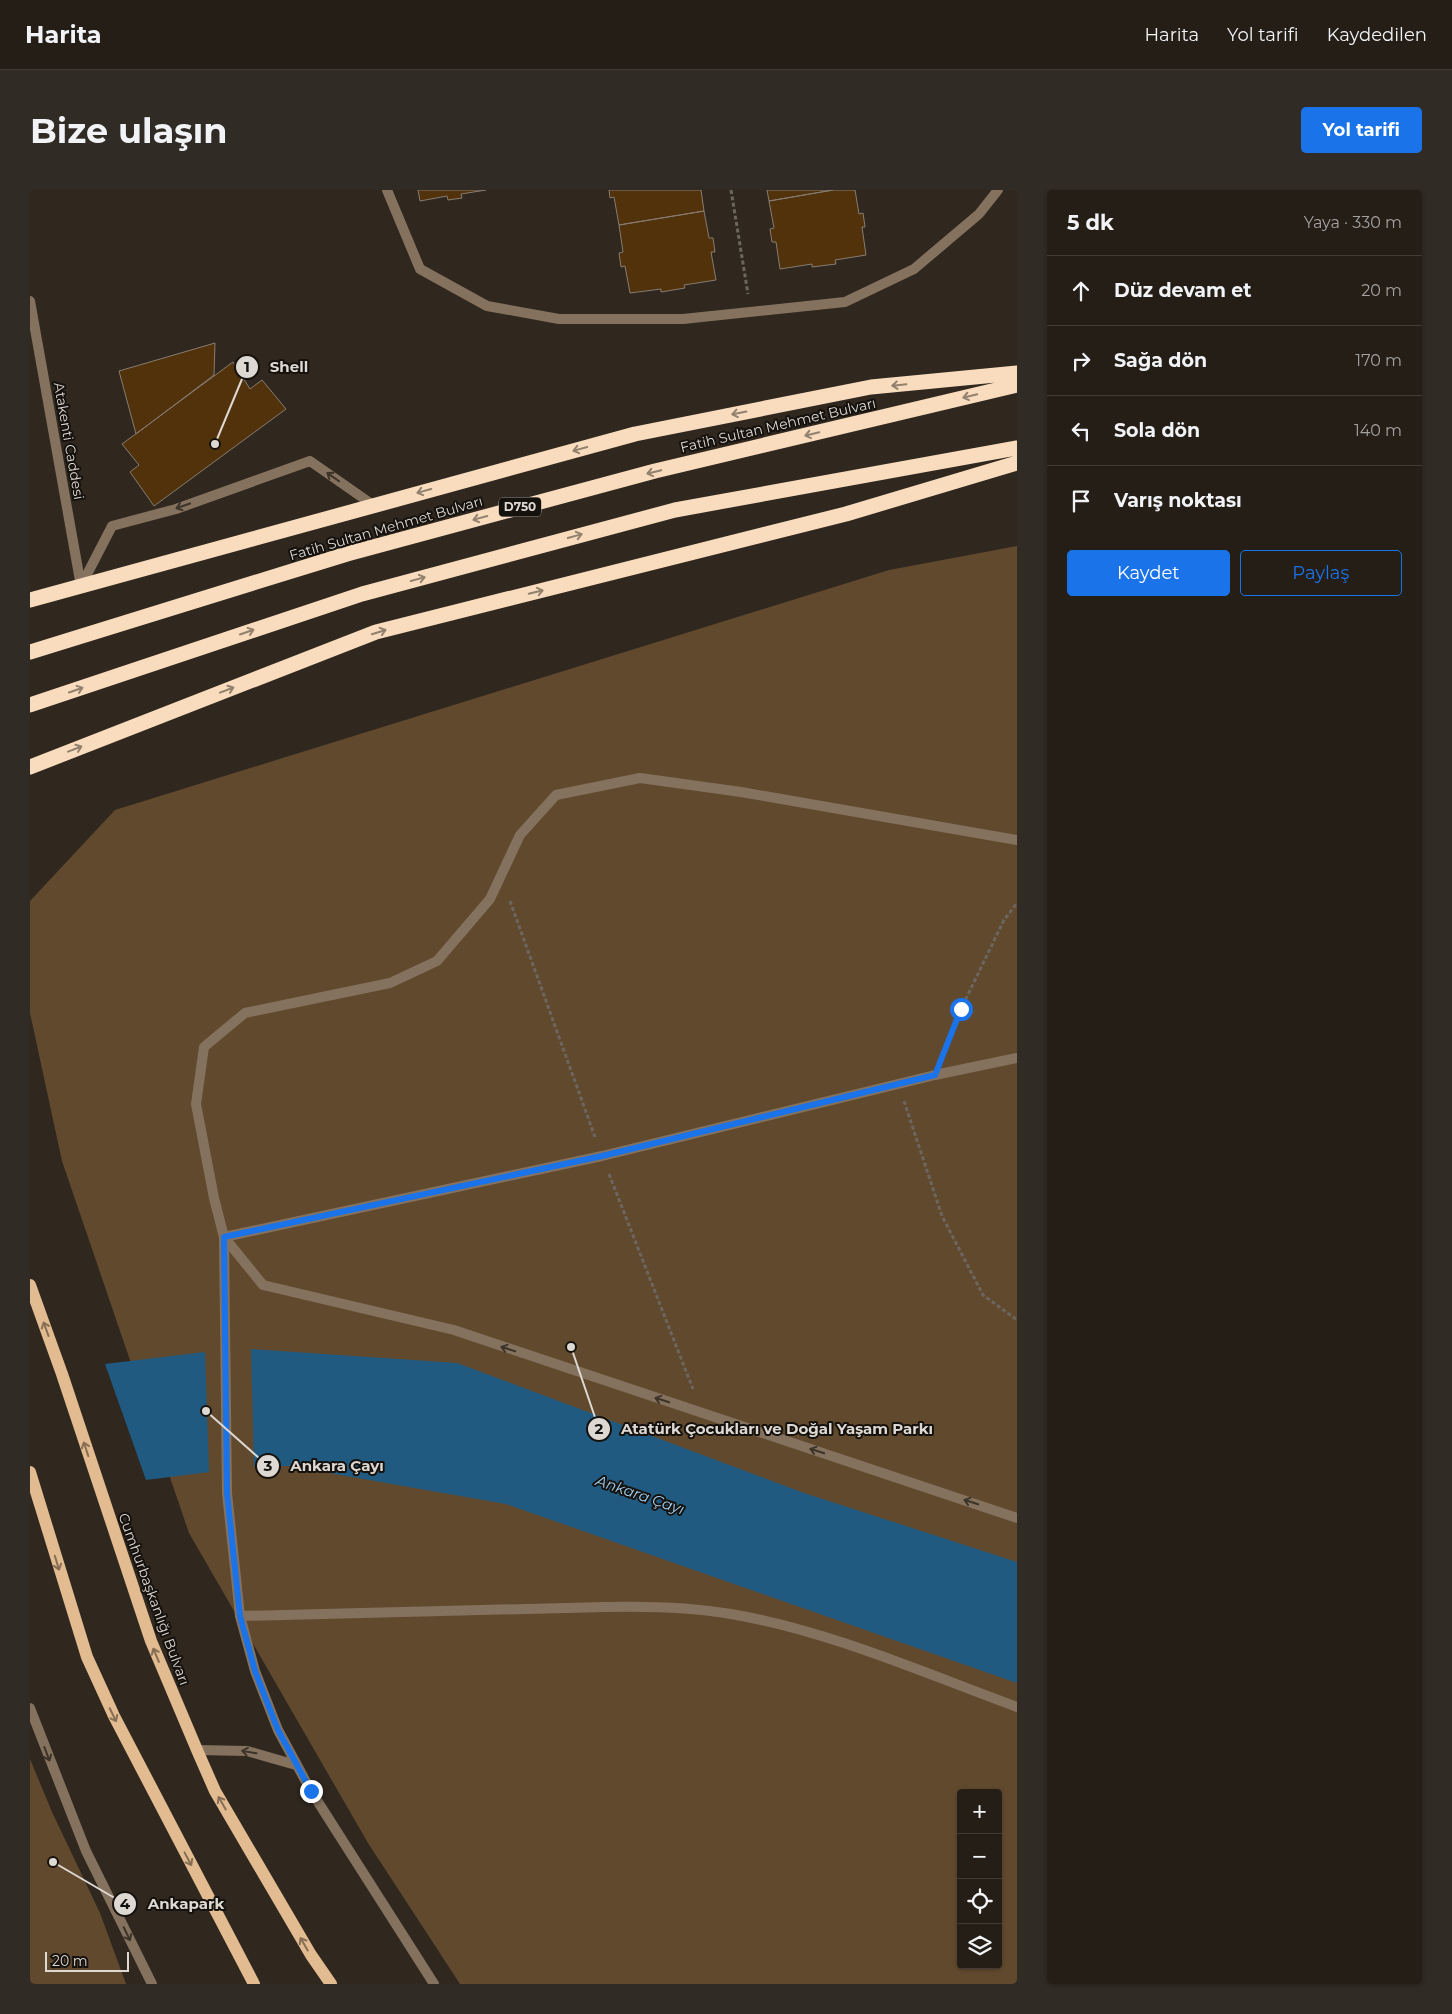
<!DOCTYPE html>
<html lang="tr">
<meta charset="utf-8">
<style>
body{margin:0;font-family:Montserrat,sans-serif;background:#302b24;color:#f1f3f6}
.controls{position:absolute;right:15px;bottom:15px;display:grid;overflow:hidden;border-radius:5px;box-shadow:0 1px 4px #0004}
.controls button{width:45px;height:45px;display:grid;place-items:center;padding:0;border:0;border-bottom:1px solid #413c36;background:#241e17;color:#f1f3f6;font:25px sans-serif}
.scale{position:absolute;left:15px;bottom:12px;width:84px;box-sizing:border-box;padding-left:5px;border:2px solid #ddd8d2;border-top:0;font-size:14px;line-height:18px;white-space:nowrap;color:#ddd8d2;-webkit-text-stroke:4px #15110d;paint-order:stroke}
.stop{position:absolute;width:15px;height:15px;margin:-11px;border:4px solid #1a73e8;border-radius:50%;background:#fff}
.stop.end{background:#1a73e8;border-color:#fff;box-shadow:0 1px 5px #0008}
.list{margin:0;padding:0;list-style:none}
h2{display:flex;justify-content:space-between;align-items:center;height:65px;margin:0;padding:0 20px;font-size:21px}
h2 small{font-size:16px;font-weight:400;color:#a3a2a1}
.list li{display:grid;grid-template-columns:32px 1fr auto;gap:15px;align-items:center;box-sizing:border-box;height:70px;padding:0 20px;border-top:1px solid #413c36}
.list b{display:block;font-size:19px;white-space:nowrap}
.list em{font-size:16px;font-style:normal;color:#a3a2a1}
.actions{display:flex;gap:10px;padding:15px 20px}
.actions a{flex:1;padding:11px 0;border:1px solid #1a73e8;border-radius:5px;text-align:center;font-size:18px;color:#1a73e8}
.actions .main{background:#1a73e8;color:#fff}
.icon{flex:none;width:28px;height:28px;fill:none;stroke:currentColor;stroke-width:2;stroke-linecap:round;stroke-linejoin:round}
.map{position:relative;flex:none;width:987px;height:1794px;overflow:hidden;border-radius:5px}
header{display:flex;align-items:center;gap:30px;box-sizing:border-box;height:70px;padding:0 25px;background:#241e17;border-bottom:1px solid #413c36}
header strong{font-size:24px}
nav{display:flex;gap:28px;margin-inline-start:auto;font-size:18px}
.intro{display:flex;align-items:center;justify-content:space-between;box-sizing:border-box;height:120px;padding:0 30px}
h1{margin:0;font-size:35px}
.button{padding:12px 22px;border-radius:5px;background:#1a73e8;color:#fff;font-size:18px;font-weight:700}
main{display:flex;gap:30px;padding:0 30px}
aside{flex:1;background:#241e17;border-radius:5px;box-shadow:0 1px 4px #0004}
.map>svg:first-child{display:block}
.green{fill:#61492e;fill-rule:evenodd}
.water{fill:#205a80}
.building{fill:#51320a;stroke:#877c72}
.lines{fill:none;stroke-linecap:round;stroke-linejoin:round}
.path{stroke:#6c665e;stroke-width:3;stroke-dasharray:4 2.5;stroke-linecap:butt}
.lane{stroke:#85725e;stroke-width:10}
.street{stroke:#85725e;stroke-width:10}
.primary{stroke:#e2bb90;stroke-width:12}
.highway{stroke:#f8dcbd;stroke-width:15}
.oneway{stroke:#92816e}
.oneway2{stroke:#3c3329}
.oneway3{stroke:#866e55}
.route{stroke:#1a73e8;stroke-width:6}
.labels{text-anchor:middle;stroke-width:4;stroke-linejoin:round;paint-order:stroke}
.shield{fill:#15110d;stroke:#a19c97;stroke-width:1}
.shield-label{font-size:12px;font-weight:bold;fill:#ddd8d2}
.street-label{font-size:14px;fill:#ddd8d2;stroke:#15110d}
.water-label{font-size:15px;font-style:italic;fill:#a2d0f3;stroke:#15110d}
.leader{fill:none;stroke:#ddd8d2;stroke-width:2}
.callout-dot{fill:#ddd8d2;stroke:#15110d;stroke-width:2}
.mark-label{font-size:15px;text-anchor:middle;font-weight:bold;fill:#111}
.callout-label{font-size:15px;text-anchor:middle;font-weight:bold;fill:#ddd8d2;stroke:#15110d;stroke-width:4;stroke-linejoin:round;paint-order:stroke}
</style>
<header>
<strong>Harita</strong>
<nav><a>Harita</a><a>Yol tarifi</a><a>Kaydedilen</a></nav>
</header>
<div class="intro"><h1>Bize ulaşın</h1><a class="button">Yol tarifi</a></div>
<main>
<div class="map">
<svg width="987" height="1794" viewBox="0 0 987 1794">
<rect width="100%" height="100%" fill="#30281f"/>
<path class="green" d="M987,356v1438h-557l-92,-141 -179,-310 -127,-372 -32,-148v-112l85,-91 774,-240zM931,1603h37v172h-37z
M0,1569l22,53 48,101 26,71h-96z"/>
<path class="water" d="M221,1159l206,14 347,130 213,69v121l-511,-179 -217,-38h-35z
M175,1162l4,120 -63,8 -41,-116z"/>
<path class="building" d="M388,0h68l-25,4 1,4 -14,2 -1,-4 -27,5z
M579,0h92l3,21 -85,14 -5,-28 -4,1z
M737,0h66l-64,11z
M803,0h22l4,24 4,-1 2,14h-3l4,28 -31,5 1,4 -24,3v-3l-32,5 -4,-27h-4l-2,-13 4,-1 -5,-27z
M674,21l5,27h4l2,14h-4l5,28 -32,5 1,3 -24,4v-3l-31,4 -5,-27 -4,1 -2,-14 4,-1 -4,-27z
M185,153l-1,32 -78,59 -17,-63z
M203,172l17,27 12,-9 24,29 -132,97 -24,-34 9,-7 -17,-21z"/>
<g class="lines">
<path class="path" d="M701,0l17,104
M480,711l85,236
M914,864l17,-45 43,-89 13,-17
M874,911l38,115 41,79 34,25
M579,984l84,215"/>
<path class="lane" d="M51,396l31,-60 64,-17 134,-48 63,44
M987,650l-276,-48 -101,-14 -84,17 -36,40 -30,64 -53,62 -47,22 -145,30 -41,34 -8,57 18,94 10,39 39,48 191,45 563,188"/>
<path class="street" d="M357,0l33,79 67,37 72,13h124l162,-17 69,-33 65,-55 19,-24
M0,111l51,285
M210,1426l366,-9c42,-1 84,0 125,7 99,17 193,59 286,93
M0,1518l56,143 66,133
M167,1560l50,1 49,14
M404,1794l-123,-193 -33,-61 -23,-59 -15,-55 -13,-123 -3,-256 378,-81 333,-81 82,-17"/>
<path class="primary" d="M0,1095l32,89 89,267 46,109 18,41 96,164 20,29
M0,1282l57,185 27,59 140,268"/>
<path class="highway" d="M0,410l605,-166 236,-47 146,-14
M0,462l317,-98 308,-83 362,-86
M0,515l332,-111 313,-84 342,-62
M0,577l346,-135 470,-118 171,-51"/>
</g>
<defs><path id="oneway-shaft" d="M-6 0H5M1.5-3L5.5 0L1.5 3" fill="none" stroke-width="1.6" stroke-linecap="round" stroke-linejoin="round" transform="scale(1.25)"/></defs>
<g class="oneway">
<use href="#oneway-shaft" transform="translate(869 195) rotate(174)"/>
<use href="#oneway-shaft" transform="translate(940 206) rotate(167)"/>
<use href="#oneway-shaft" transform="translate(709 223) rotate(169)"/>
<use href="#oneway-shaft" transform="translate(782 244) rotate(167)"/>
<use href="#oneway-shaft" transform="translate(550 259) rotate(165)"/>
<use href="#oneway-shaft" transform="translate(624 282) rotate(166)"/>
<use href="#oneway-shaft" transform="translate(394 301) rotate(165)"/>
<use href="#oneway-shaft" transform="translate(450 328) rotate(165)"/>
<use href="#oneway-shaft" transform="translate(545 346) rotate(-15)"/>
<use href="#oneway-shaft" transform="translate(388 389) rotate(-15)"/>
<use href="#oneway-shaft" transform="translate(506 402) rotate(-14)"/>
<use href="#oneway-shaft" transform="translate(217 442) rotate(-19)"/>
<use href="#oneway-shaft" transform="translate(349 442) rotate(-17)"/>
<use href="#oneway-shaft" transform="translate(46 500) rotate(-19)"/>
<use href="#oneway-shaft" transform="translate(197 500) rotate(-21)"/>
<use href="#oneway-shaft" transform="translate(45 559) rotate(-21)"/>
</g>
<g class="oneway2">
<use href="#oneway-shaft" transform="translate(303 287) rotate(-145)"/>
<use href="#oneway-shaft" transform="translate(153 316) rotate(161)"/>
<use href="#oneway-shaft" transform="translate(478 1159) rotate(-162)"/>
<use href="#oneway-shaft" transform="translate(632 1210) rotate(-162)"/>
<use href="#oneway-shaft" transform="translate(787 1261) rotate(-162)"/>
<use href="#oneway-shaft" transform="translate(941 1312) rotate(-162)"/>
<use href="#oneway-shaft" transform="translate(219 1562) rotate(-170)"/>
<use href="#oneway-shaft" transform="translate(17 1564) rotate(69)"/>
<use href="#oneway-shaft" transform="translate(97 1744) rotate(64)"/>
</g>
<g class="oneway3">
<use href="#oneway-shaft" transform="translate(16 1139) rotate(-110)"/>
<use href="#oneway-shaft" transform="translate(56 1259) rotate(-108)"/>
<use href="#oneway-shaft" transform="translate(27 1373) rotate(73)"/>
<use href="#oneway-shaft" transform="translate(126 1465) rotate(-113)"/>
<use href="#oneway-shaft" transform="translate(83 1525) rotate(64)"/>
<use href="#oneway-shaft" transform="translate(192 1613) rotate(-120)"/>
<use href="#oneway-shaft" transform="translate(158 1669) rotate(62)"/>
<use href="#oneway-shaft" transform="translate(274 1754) rotate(-120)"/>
</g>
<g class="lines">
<path class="route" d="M281,1601l-33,-61 -23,-59 -15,-55 -13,-123 -3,-256 378,-81 333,-81 26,-66"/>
</g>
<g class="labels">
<rect class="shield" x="469" y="307.5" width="42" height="19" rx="4"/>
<g class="shield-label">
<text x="490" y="321">D750</text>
</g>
<g class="street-label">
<text transform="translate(748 235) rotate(-13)" y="5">Fatih Sultan Mehmet Bulvarı</text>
<text transform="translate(39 251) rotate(80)" y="5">Atakenti Caddesi</text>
<text transform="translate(356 338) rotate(-16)" y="5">Fatih Sultan Mehmet Bulvarı</text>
<text transform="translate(124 1409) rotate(70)" y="5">Cumhurbaşkanlığı Bulvarı</text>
</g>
<g class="water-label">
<text transform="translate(610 1305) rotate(19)" y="5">Ankara Çayı</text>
</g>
</g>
<path class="leader" d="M185 254L217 177M541 1157L569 1239M176 1221L238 1276M23 1672L95 1714"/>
<g class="callout-dot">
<circle cx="185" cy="254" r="5"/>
<circle cx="541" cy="1157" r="5"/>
<circle cx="176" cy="1221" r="5"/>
<circle cx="23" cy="1672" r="5"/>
<circle cx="217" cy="177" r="12"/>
<circle cx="569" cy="1239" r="12"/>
<circle cx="238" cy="1276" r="12"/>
<circle cx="95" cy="1714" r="12"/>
</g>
<g class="mark-label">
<text x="217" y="182">1</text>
<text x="569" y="1244">2</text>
<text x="238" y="1281">3</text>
<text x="95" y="1719">4</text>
</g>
<g class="callout-label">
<text x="259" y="182">Shell</text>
<text x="747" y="1244">Atatürk Çocukları ve Doğal Yaşam Parkı</text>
<text x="307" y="1281">Ankara Çayı</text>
<text x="156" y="1719">Ankapark</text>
</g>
</svg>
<div class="controls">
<button>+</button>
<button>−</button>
<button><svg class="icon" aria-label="locate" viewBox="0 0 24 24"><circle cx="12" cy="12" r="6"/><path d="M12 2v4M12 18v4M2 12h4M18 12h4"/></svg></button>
<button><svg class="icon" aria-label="layers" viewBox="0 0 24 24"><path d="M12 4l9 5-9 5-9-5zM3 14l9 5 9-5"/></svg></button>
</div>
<div class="scale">20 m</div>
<div class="stop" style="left:931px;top:819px"></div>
<div class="stop end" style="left:281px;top:1601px"></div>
</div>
<aside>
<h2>5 dk<small>Yaya · 330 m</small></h2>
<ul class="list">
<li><svg class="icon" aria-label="ahead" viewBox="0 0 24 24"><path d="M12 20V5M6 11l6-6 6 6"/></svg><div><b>Düz devam et</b></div><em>20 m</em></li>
<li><svg class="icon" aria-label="right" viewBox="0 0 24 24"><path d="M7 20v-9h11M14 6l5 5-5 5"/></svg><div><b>Sağa dön</b></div><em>170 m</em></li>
<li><svg class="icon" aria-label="left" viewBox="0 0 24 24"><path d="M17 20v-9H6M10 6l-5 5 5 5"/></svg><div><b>Sola dön</b></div><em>140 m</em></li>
<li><svg class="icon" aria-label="arrive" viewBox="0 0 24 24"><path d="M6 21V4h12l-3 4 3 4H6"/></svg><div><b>Varış noktası</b></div></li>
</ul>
<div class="actions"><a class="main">Kaydet</a><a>Paylaş</a></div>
</aside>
</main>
